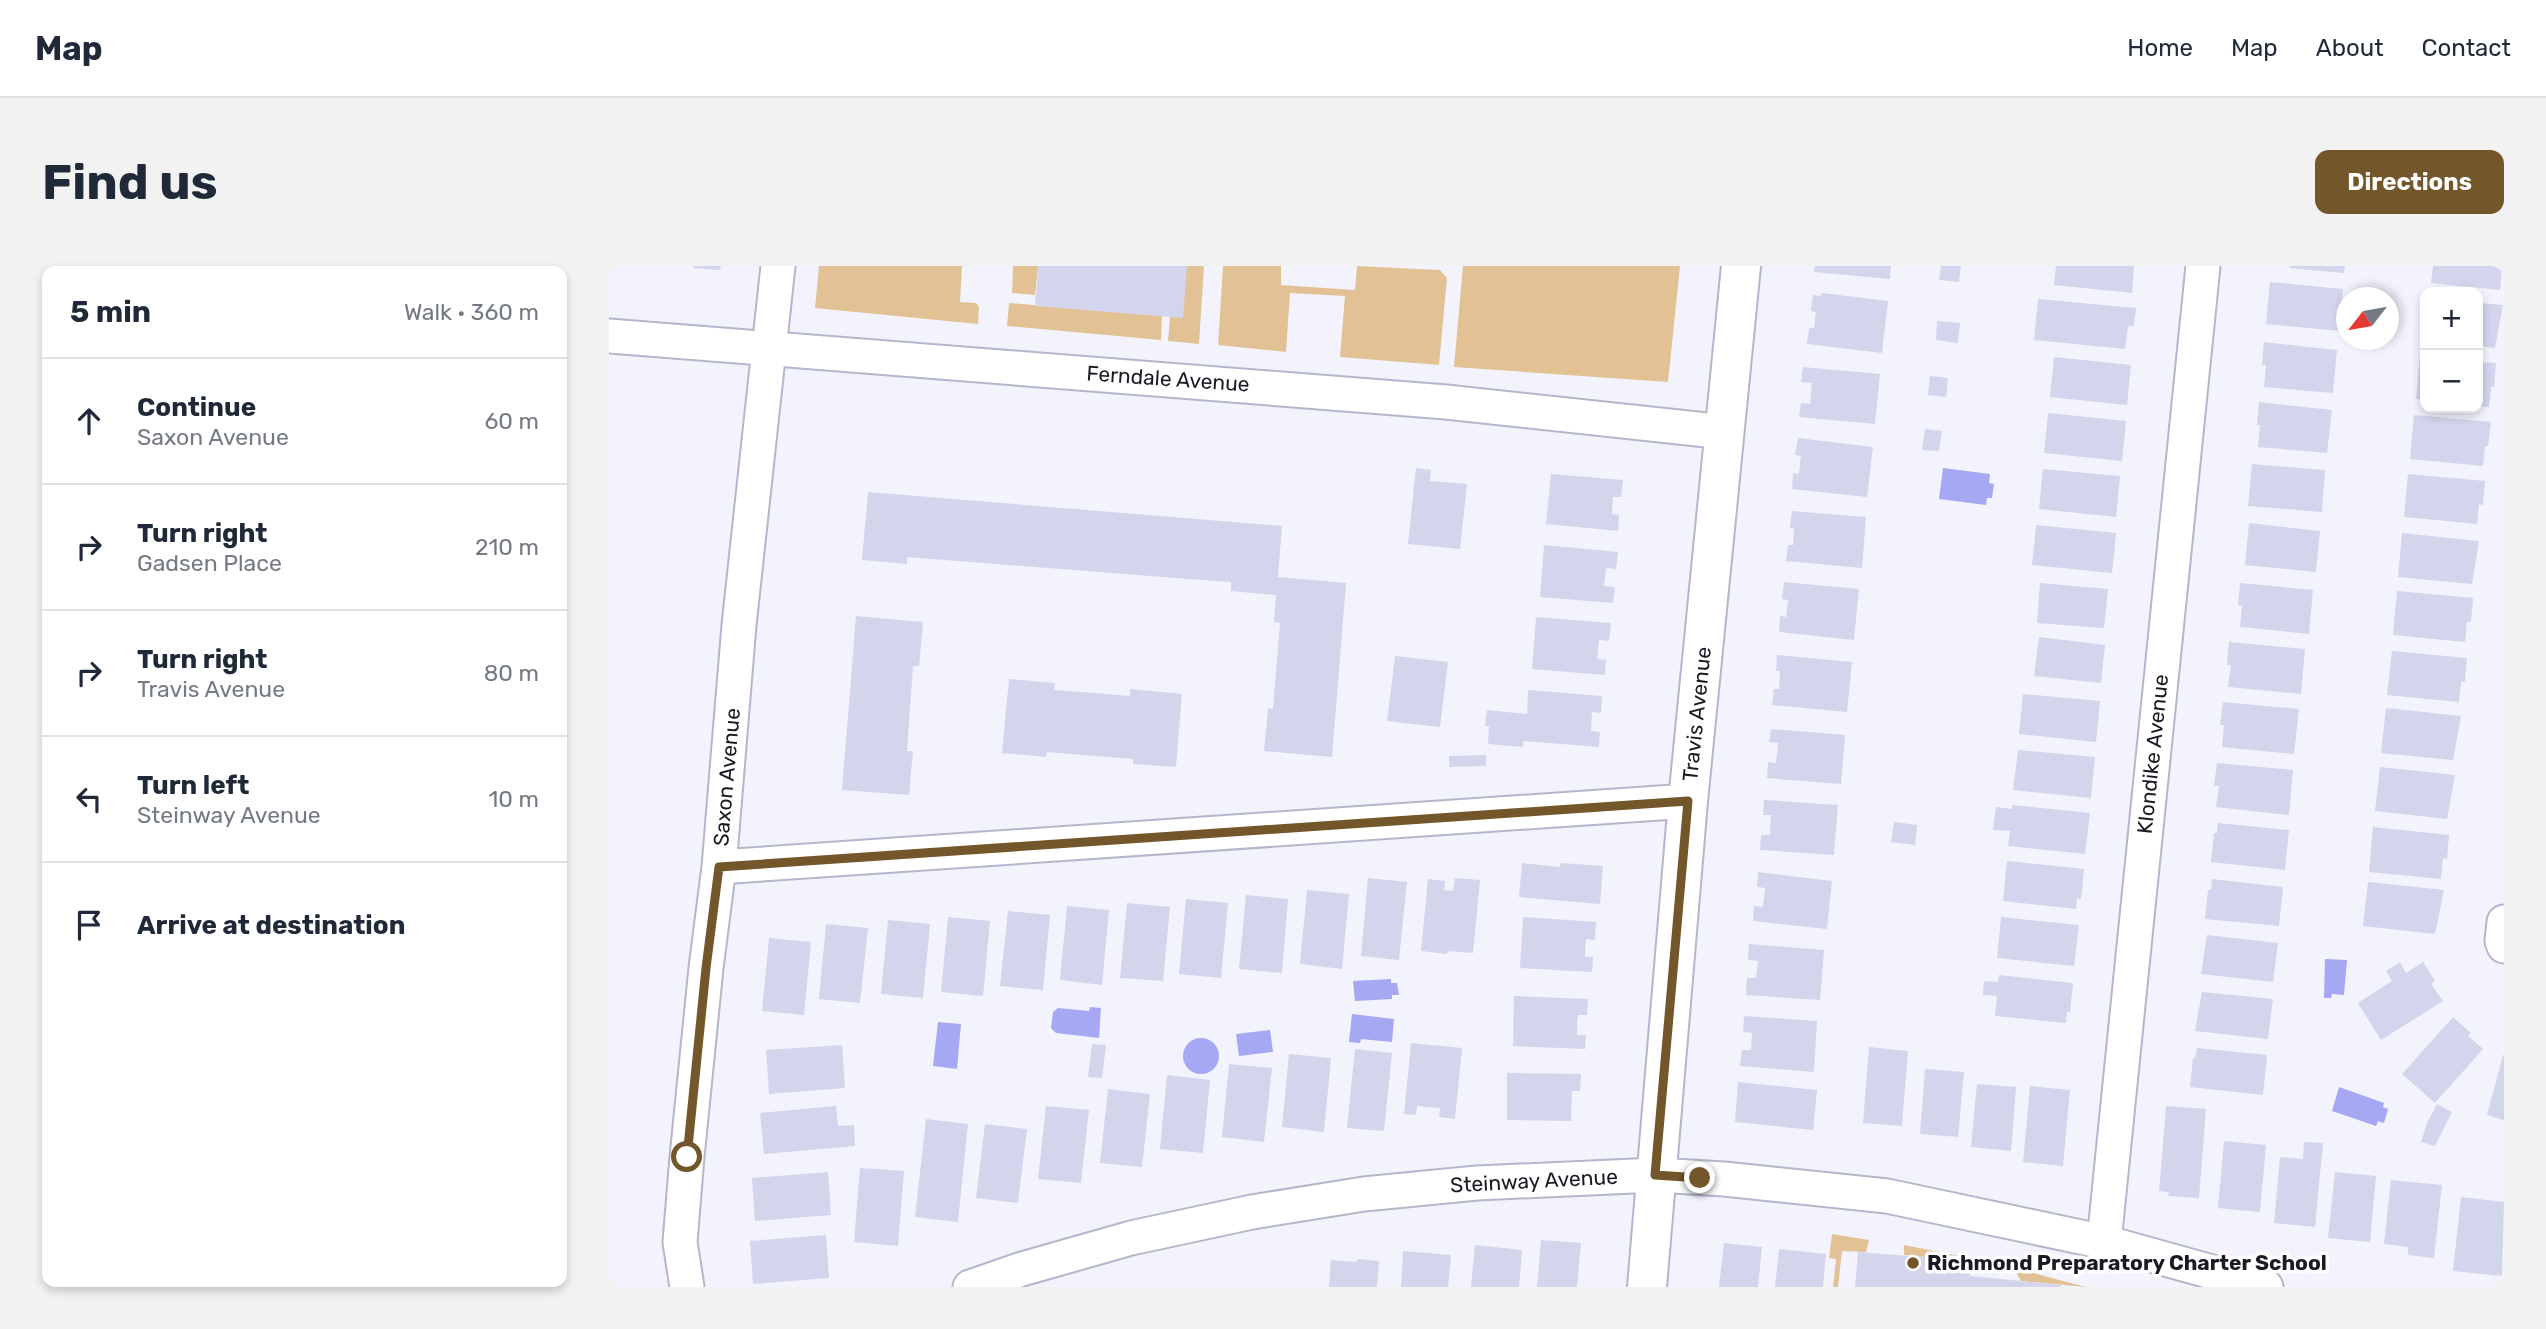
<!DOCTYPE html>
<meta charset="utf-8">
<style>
body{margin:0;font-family:Rubik,sans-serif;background:#f2f2f3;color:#1f2937}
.controls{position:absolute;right:21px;top:21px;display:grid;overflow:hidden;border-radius:14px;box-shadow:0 4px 10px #0003}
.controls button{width:63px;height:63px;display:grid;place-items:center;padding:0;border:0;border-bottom:2px solid #e0e1e3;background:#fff;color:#1f2937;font:35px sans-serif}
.compass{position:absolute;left:1727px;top:21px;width:63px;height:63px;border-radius:50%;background:#fff;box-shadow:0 4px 10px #0003;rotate:239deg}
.stop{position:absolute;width:21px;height:21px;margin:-16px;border:5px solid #735629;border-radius:50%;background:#fff}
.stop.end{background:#735629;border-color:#fff;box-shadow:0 2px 7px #0008}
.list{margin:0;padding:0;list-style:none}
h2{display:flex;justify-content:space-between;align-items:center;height:91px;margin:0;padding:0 28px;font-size:30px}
h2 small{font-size:23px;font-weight:400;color:#747a83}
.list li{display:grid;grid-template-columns:46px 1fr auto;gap:21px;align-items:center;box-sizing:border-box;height:126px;padding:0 28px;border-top:2px solid #e0e1e3}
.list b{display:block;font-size:26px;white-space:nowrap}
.list p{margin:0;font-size:23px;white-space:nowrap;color:#747a83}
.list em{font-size:23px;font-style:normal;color:#747a83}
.icon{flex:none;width:38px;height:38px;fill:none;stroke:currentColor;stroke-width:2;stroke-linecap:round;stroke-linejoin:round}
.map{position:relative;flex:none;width:1895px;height:1021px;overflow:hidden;border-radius:14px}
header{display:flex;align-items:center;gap:42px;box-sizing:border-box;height:98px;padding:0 35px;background:#fff;border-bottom:2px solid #e0e1e3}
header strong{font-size:33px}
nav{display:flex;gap:38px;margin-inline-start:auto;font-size:24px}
.intro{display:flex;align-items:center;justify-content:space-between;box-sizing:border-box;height:168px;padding:0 42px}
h1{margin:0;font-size:49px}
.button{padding:18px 32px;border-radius:14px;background:#735629;color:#fff;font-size:24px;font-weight:700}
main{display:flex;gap:42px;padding:0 42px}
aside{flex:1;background:#fff;border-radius:14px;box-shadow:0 4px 10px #0003}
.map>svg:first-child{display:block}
.green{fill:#e2c295}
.water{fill:#a7a8f4}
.building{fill:#d3d5ec}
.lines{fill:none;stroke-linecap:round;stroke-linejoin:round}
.street-casing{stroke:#b4b6cc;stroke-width:37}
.secondary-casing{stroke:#b4b6cc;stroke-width:42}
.street{stroke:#fff;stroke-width:33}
.secondary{stroke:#fff;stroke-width:38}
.route{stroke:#735629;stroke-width:9}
.poi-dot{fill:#735629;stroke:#fff;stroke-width:2.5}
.labels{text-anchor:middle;stroke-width:7;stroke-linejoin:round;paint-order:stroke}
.street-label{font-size:21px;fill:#1a1a22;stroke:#fff}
.poi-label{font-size:21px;font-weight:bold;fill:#1a1a22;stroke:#fff;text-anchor:start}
</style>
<header>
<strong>Map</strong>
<nav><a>Home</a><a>Map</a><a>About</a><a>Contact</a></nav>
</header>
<div class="intro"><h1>Find us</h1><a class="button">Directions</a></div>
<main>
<aside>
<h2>5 min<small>Walk · 360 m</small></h2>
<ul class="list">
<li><svg class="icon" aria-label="ahead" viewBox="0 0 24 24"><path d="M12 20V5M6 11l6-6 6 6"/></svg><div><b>Continue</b><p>Saxon Avenue</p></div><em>60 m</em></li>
<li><svg class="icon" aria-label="right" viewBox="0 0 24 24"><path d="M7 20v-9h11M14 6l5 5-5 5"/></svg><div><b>Turn right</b><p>Gadsen Place</p></div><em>210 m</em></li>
<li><svg class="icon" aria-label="right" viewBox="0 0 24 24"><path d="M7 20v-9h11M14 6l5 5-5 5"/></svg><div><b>Turn right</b><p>Travis Avenue</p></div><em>80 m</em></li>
<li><svg class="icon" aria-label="left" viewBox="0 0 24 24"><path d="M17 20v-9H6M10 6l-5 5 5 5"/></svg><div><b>Turn left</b><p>Steinway Avenue</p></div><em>10 m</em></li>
<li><svg class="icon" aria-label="arrive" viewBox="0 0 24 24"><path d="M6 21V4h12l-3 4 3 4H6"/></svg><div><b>Arrive at destination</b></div></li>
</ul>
</aside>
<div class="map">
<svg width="1895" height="1021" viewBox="0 0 1895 1021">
<rect width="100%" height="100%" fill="#f2f3fd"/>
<path class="green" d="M210,0h143l-2,36 16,1 3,4 -1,17 -163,-16z
M404,0h25l-3,29 -23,-2z
M578,0h17l-5,78 -31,-3 2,-24z
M614,0h58v19l74,5 2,-24 83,4 7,8 -8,87 -99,-8 5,-61 -55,-3 -4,59 -68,-7z
M854,0h217l-12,116 -214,-15z
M400,37l153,13 -1,24 -154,-14z
M1223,968l37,6 -3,12 -24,-1 -4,36h-5l3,-28 -7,-1z
M1295,979l106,21v4l-40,-2v-7l-66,-6z
M1409,1003l68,18 -65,-6 -4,-7z"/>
<path class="water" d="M1334,202l47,6 -1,9 5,1 -2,14h-5l-1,7 -47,-6z
M1716,693l22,1 -3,35 -12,-1 -1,4h-7z
M782,713v4h6l2,12h-7v4l-37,2 -2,-20z
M481,741l11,1 -2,30 -43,-5 -5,-5 2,-16 5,-4 31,3z
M743,748l42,5 -2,23 -31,-3 -1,4 -11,-1z
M329,756l23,2 -4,45 -24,-3z
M661,764l3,22 -34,4 -3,-22z
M574 790a18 18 0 1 1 36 0a18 18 0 1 1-36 0Z
M1730,821l45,16 -1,4 5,2 -4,14 -6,-2 -2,5 -44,-15z"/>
<path class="building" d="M84,0h28l-1,4 -27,-2z
M429,0h149l-4,52 -148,-12z
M1206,0h76l-1,13 -76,-7z
M1332,0h20l-2,16 -20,-2z
M1447,0h78l-2,27 -78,-8z
M1681,0h55l-1,7 -55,-5z
M1824,0h71v4l-2,-1 -2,21 -69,-7z
M1661,16l73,7 -3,42 -74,-7z
M1213,27l66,8 -6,52 -75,-9 2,-16h5l2,-16 -5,-1 2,-16 8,1z
M1429,33l98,9 -2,18h-6l-3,23 -91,-9z
M1869,37l25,2 -8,43 -17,-2z
M1328,55l23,2 -2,20 -22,-3z
M1655,76l73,8 -4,43 -69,-6 2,-22h-4z
M1811,90l5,1v43l-9,-1z
M1445,91l77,8 -4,40 -77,-8z
M1869,96l18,1 -2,24h-3l-2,20 -11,-1z
M1194,101l77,7 -5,50 -76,-7 2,-14 9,1 2,-21 -11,-1z
M1321,110l18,2 -2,19 -18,-2z
M1650,136l73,8 -5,43 -69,-6 2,-22h-3z
M1439,147l78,8 -4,40 -78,-8z
M1805,149l77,7 -3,24h-3l-2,20 -73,-7z
M1316,163l17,2 -3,20 -17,-1z
M1189,172l75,9 -6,50 -75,-8 1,-16 6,1 1,-11 1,-7 -6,-1z
M1643,198l73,6 -3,42 -74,-6z
M807,202l15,2 -1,11 37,3 -7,65 -52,-5z
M1434,203l77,7 -4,41 -77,-8z
M942,208l72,6 -2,17h-8l-1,17 7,1 -1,16 -72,-7z
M1799,208l77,7 -2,24 -4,-1 -2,20 -73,-7z
M259,226l414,34 -4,51 68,6 -14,174 -68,-6 4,-43 5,1 7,-86 -6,-1 2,-27 -45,-4v-9l-42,-3 -282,-22v7l-45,-4z
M1183,245l74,6 -4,51 -76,-7 2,-16h5l1,-17h-4z
M1640,257l71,8 -4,41 -71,-7z
M1427,259l80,8 -4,40 -80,-8z
M1793,267l77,8 -7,43 -74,-7z
M935,279l74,7 -2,17 -10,-1 -2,18 11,1 -2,16 -73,-6z
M1175,316l75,7 -5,51 -75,-8 1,-16 6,1 2,-17 -6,-1z
M1431,317l68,6 -4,39 -67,-5z
M1631,317l73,7 -4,44 -69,-7 2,-21 -4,-1z
M1788,325l76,7 -2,24h-4l-2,20 -72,-7z
M247,350l67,6 -4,44h-6l-6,85h6l-4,44 -67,-5z
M927,351l75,6 -2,18 -10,-1 -1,9 -1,10 9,1 -1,15 -73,-6z
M1430,371l66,8 -4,38 -67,-7z
M1620,376l76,7 -4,45 -73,-7 3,-22h-4z
M1783,385l75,7 -2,24h-4l-2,20 -72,-7z
M1168,389l75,7 -5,50 -75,-7 2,-16h5l1,-18h-4z
M786,390l53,6 -8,65 -53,-6z
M400,413l46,4 -1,7 40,3 36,3v-7l52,5 -6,73 -43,-3v-5l-86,-7 -1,5 -44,-4z
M919,424l74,6 -1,17 -9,-1 -1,19 9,1 -1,15 -76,-6v6l-35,-3 1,-18h-4l2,-16 40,4z
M1414,428l77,7 -4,41 -77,-8z
M1614,436l76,7 -5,45 -72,-7 2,-22h-4z
M1777,442l75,8 -8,44 -72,-7z
M1162,463l74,6 -4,49 -74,-6 1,-16 8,1 1,-9 1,-11 -9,-1z
M1409,484l77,7 -4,41 -78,-8z
M877,489v11l-37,1v-11z
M1608,497l76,7 -4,45 -73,-8 3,-21h-5z
M1771,501l75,8 -8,44 -72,-8z
M1155,534l74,5 -4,50 -74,-5 1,-15h9l1,-20h-8z
M1403,539l78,8 -5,41 -77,-8 2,-15 -17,-1 3,-23 16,2z
M1285,556l23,3 -2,20 -24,-3z
M1609,557l71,7 -4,40 -74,-8 3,-29h3z
M1764,561l76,8 -2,24 -4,-1 -2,21 -72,-7z
M1398,595l77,8 -3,30 -4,-1 -1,11 -73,-8z
M913,597l38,4 1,-4 42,3 -3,38 -81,-7z
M1149,606l74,9 -5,48 -74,-8 1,-15 9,1 2,-19 -8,-1z
M759,612l39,4 -8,78 -38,-4z
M846,612l25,2 -7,73 -26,-2v3l-26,-3 7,-72 17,2 -1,9 9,1z
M1603,613l71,8 -4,39 -74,-7 3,-29h3z
M1759,616l76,8 -9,44 -72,-8z
M698,624l42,4 -7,75 -42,-5z
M637,629l42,4 -6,74 -43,-4z
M577,633l42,4 -7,75 -42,-4z
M518,637l43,4 -7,74 -43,-3z
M458,640l42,4 -7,75 -42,-5z
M399,645l42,4 -7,75 -43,-4z
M339,651l42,4 -7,75 -42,-4z
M914,651l73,5 -1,18 -9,-1 -1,18h8l-1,15 -72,-4z
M1392,651l78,8 -5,41 -77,-8z
M279,654l42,4 -7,74 -42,-4z
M217,658l42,4 -8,75 -41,-4z
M1598,669l71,8 -5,39 -72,-8z
M160,672l42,4 -7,73 -42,-4z
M1140,678l75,6 -4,50 -74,-5 1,-17h9l2,-17 -10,-1z
M1791,696l6,11 17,-11 12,19 -4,3 12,17 -62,39 -23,-37 34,-22 -6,-10z
M1390,709l74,8 -3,29h-3l-1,11 -71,-7 2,-20 -14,-1 1,-14 14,1z
M1593,726l71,7 -5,40 -73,-8z
M905,730l74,3 -1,16h-9l-1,9v11h9l-1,14 -72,-3z
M1135,750l73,5 -3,51 -74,-6 2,-16h9l1,-17 -9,-1z
M1844,751l18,16 -3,3 15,13 -48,54 -33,-29z
M802,777l51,5 -7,71 -16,-2 1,-9 -23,-2 -1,9 -12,-1z
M483,778l14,1 -4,33 -14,-1z
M233,779l3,43 -76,6 -3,-44z
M1260,781l39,4 -6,75 -39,-3z
M1588,782l70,7 -4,40 -73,-8 3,-29h2z
M746,783l37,4 -8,78 -37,-3z
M680,788l42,4 -7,74 -42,-5z
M1894,789h1v65l-17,-5z
M620,798l43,4 -8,74 -42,-5z
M1316,803l39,3 -6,65 -38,-3z
M898,807l74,1 -1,17h-8l-1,30 -64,-1z
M558,809l43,5 -7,73 -43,-4z
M1129,816l79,8 -4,40 -78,-8z
M1368,818l39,3 -5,64 -40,-4z
M1421,820l40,4 -7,76 -40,-4z
M499,823l42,5 -8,73 -42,-4z
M1828,838l15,8 -17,34 -14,-4 6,-19z
M227,840l2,20 16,-1 1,21 -91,8 -4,-41z
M437,840l43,4 -8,73 -43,-4z
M1557,840l40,3 -7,89 -31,-2 1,-4 -10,-1z
M317,853l42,5 -10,98 -43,-5z
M376,858l42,5 -9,74 -42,-5z
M1615,875l42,4 -6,67 -42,-4z
M1695,876l19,1 -8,84 -41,-4 6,-66 23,2z
M251,902l44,3 -6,75 -44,-4z
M219,906l3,43 -76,6 -3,-43z
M1726,906l41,4 -6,66 -42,-4z
M1782,914l51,5 -8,73 -26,-3v-8l-24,-3z
M1852,931l43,5 -2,74 -49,-5z
M217,969l3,43 -76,6 -3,-43z
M932,974l40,3 -4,44h-40z
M1115,977l38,4 -4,40h-39z
M866,979l47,5 -3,37h-48z
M1170,983l47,5 -3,33h-48z
M794,985l48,4 -3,32h-47z
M1249,986l113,9 -1,15 91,9v2h-206z
M748,993l22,2 -2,26h-48l2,-27 26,2z"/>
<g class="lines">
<defs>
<path id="street" d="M0,70l837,66 279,30
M110,601l969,-66
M1895,656l-2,19 2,5
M1495,976l99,-976
M78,1021l-7,-45 7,-85 19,-189 13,-101 20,-242 39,-359
M361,1021l52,-18 109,-31 121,-26 112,-18 113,-11 179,-8 68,4 163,17 217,46 162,45"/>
<path id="secondary" d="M1038,1021l41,-486 53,-535"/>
</defs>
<use href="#street" class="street-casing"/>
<use href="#secondary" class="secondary-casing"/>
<use href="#street" class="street"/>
<use href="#secondary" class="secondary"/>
</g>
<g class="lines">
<path class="route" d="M78,891l19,-189 13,-101 969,-66 -33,374 45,3"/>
</g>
<circle class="poi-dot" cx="1304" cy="997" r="7"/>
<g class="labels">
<g class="street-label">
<text transform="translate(559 113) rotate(4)" y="7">Ferndale Avenue</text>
<text transform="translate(1088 448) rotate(-84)" y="7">Travis Avenue</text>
<text transform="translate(1544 488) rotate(-84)" y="7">Klondike Avenue</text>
<text transform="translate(118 511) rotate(-85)" y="7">Saxon Avenue</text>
<text transform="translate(925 915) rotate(-3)" y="7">Steinway Avenue</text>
</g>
<g class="poi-label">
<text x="1318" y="1004">Richmond Preparatory Charter School</text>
</g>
</g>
</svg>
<div class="controls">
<button>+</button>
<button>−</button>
</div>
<svg class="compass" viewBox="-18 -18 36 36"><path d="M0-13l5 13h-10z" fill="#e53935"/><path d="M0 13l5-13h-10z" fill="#747a83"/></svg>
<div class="stop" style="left:78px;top:891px"></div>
<div class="stop end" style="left:1091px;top:912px"></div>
</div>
</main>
